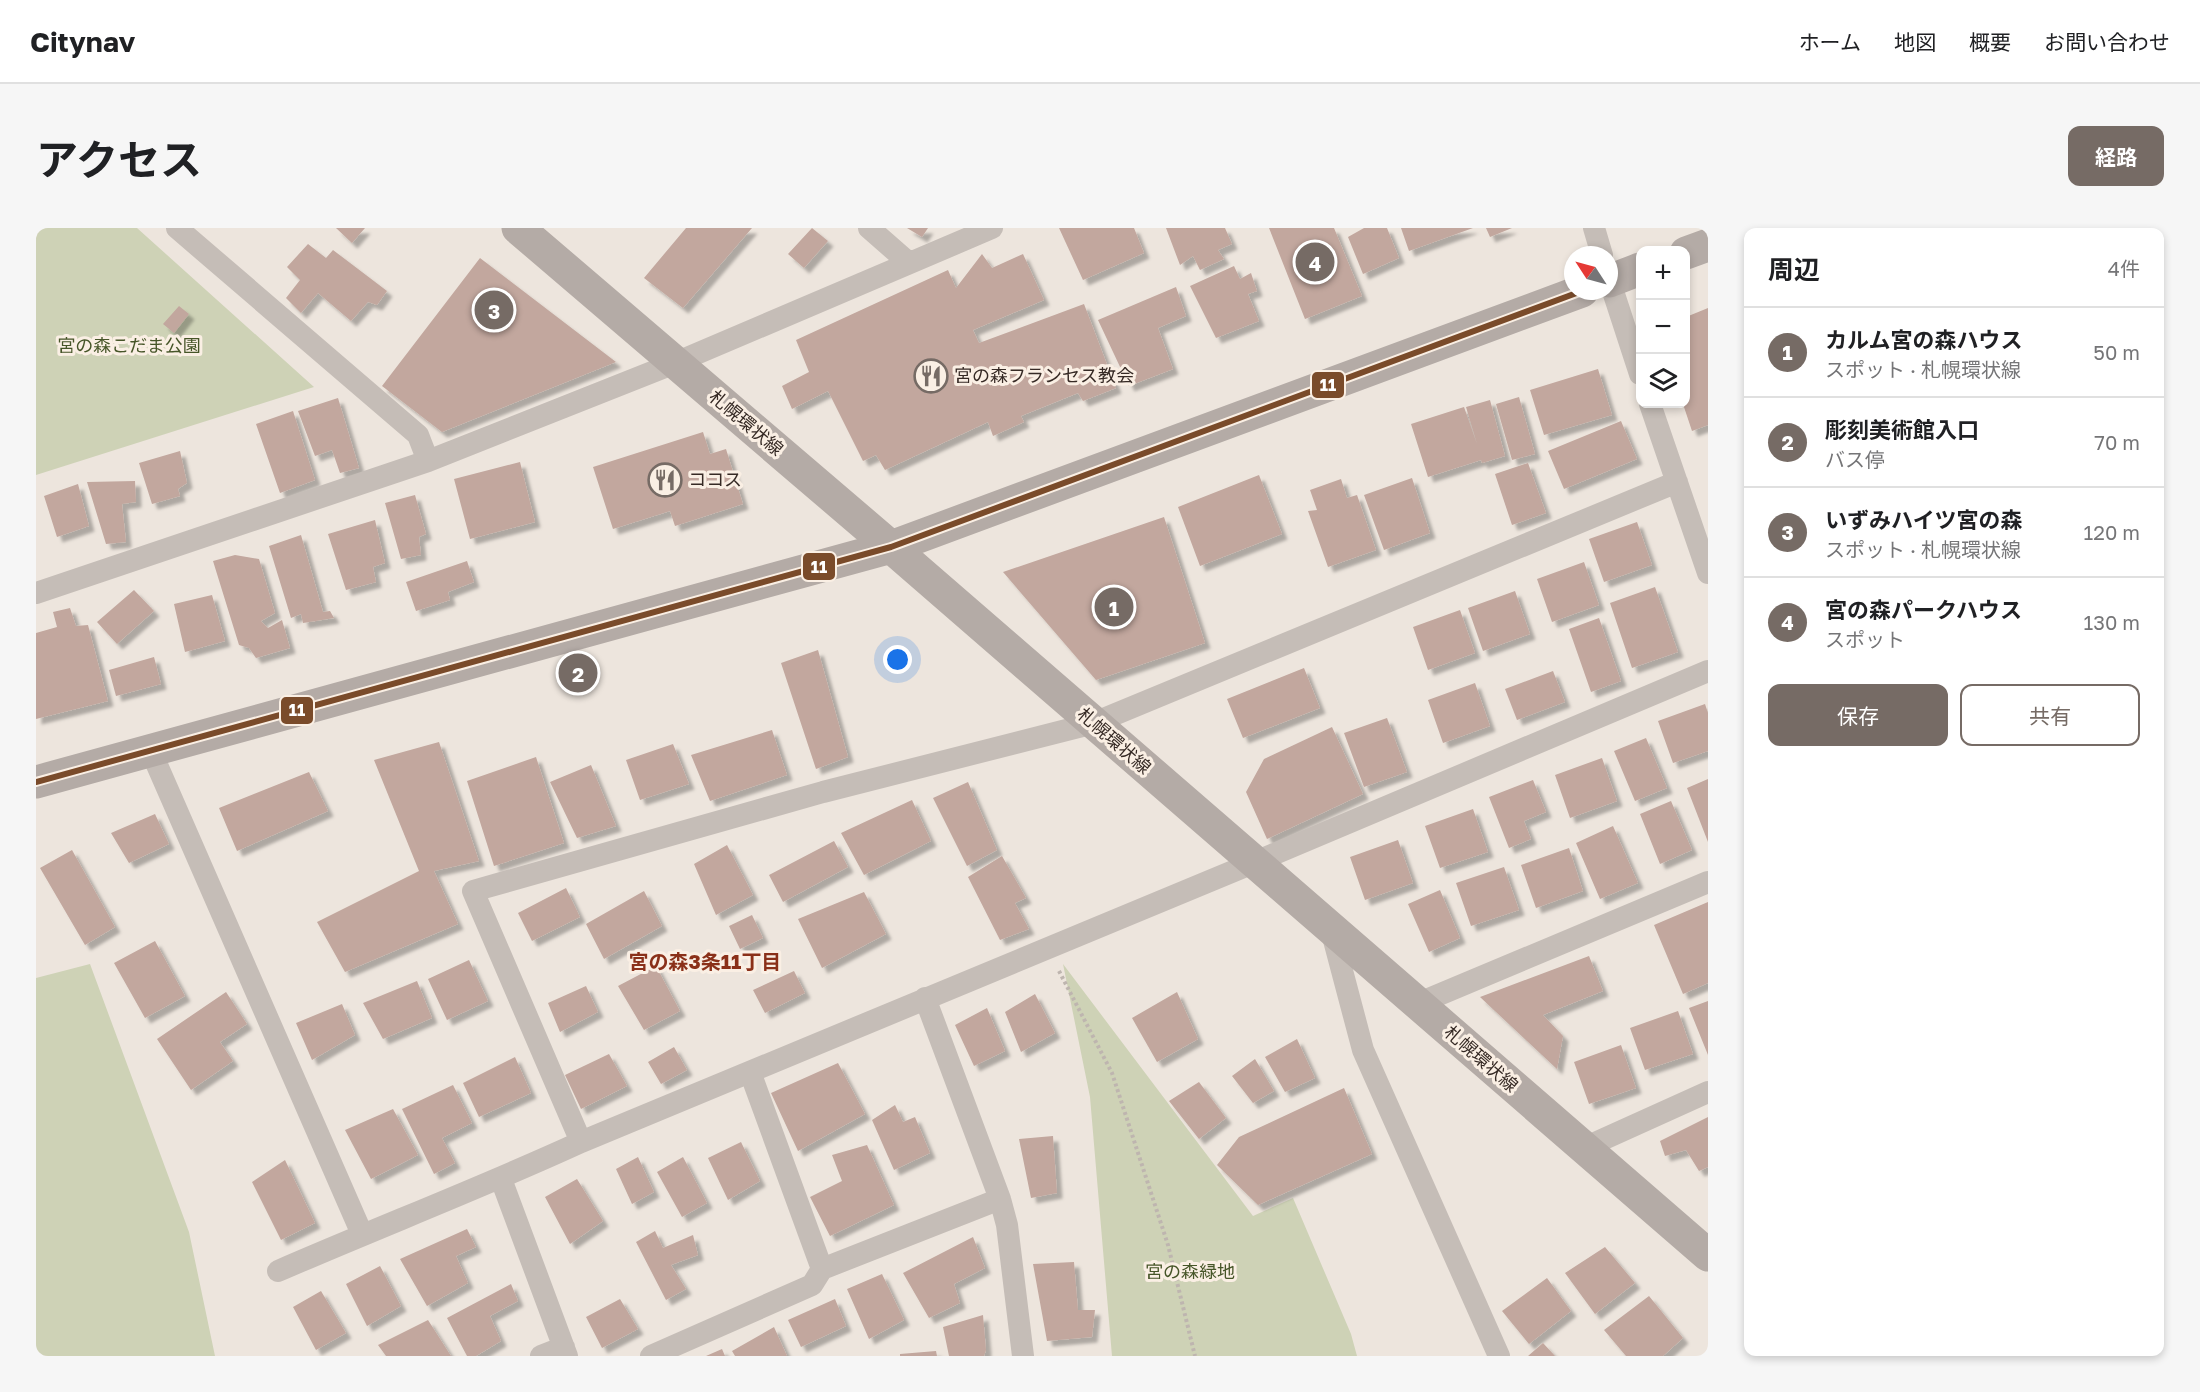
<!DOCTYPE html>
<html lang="ja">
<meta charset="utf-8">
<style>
body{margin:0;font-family:"Golos Text","Noto Sans JP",sans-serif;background:#f6f6f6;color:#202124}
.controls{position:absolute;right:18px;top:18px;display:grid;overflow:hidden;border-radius:12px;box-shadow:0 3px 9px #0003}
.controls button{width:54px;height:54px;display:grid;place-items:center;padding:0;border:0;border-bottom:2px solid #e0e0e0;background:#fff;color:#202124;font:30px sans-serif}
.compass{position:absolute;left:1528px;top:18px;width:54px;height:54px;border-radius:50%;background:#fff;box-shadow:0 3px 9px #0003;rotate:306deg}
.you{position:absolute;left:862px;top:432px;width:21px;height:21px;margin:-15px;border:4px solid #fff;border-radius:50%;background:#1a73e8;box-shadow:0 0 0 9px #1a73e833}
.badge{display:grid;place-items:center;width:39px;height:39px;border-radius:50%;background:#766b65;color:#fff;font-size:20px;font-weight:700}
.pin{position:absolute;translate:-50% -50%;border:3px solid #fff;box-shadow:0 2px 6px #0006}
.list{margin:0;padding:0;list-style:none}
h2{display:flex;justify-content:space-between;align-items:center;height:78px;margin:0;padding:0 24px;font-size:26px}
h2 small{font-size:20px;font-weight:400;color:#757577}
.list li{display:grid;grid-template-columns:39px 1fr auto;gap:18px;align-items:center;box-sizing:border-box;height:90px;padding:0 24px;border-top:2px solid #e0e0e0}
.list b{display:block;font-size:22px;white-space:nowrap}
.list p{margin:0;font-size:20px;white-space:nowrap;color:#757577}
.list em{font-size:20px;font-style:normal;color:#757577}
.actions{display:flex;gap:12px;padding:18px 24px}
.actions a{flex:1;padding:14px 0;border:2px solid #766b65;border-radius:12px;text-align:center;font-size:21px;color:#766b65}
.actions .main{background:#766b65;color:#fff}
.icon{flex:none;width:33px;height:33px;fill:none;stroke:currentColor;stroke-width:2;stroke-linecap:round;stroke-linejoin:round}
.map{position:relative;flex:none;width:1672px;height:1128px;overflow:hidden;border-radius:12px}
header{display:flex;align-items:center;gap:36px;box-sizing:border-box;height:84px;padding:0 30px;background:#fff;border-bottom:2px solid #e0e0e0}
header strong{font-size:28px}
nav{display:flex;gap:33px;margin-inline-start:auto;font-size:21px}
.intro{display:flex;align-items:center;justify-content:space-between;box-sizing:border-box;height:144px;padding:0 36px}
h1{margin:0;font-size:42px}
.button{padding:15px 27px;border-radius:12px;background:#766b65;color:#fff;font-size:21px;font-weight:700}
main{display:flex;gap:36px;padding:0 36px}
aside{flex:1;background:#fff;border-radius:12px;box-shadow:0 3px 9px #0003}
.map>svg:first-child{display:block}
.green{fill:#ced2b6}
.building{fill:#c2a79e;filter:url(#shadow)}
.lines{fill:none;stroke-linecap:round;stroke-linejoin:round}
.path{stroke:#beb5af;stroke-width:4;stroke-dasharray:3 3;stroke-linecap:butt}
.street{stroke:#c5bdb7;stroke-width:22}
.primary{stroke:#b4aba6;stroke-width:33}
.bus-1-casing{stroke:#faefe4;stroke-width:10}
.bus-1{stroke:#7a4b2a;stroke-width:6}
.labels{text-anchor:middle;stroke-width:6;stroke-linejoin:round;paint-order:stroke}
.park-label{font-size:18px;fill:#465528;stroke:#faefe4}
.poi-label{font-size:18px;fill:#362a25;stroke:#faefe4;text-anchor:start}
.street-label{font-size:18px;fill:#362a25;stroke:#faefe4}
.neighbourhood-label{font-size:20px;font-weight:bold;fill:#8a3019;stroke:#faefe4}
.line-badge{stroke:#faefe4;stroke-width:2}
.badge-label{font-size:16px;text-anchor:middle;font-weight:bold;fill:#fff}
</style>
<header>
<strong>Citynav</strong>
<nav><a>ホーム</a><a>地図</a><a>概要</a><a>お問い合わせ</a></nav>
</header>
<div class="intro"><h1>アクセス</h1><a class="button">経路</a></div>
<main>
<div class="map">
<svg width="1672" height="1128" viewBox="0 0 1672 1128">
<defs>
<filter id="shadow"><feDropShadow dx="5.5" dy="5.5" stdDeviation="1.5" flood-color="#0004"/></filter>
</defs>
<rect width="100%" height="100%" fill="#ede5dd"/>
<path class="green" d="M0,0h101l177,159 -278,88z
M54,736l99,268 26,124h-179v-378z
M1027,736l190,252 40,-18 58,136 6,22h-245l-22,-259z"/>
<path class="building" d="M300,0h29l-13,15z
M650,0h66l-69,80 -39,-30z
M776,0l16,13 -24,27 -16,-14z
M871,0h21l-6,9z
M1023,0h75l10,25 -61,27z
M1130,0h59l7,16 -14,6 6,9 -24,11 -7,-14 -13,9z
M1233,0h65l28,68 -57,23z
M1328,0h23l12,30 -36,16 -15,-37z
M1365,0h72l-64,23z
M1450,0h26l-22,9z
M272,16l18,14 7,-8 54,41 -10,14 -9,-3 -17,19 -33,-28 -17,20 -15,-15 14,-18 -13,-13z
M946,26l10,14 31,-14 21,46 -71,30 6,13 105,-39 32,84 -33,13 -5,-8 -57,23 3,6 -31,14 -5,-14 -103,48 -9,-15 -13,6 -35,-70 -36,18 -10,-23 27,-14 -13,-32 152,-70 8,18z
M444,30l136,104 -174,70 -60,-46z
M1198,38l6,13 11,-6 6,18 -9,3 11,27 -43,17 -26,-52z
M1140,59l10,29 -28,12 15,41 -44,17 -31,-66z
M143,78l10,8 -15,19 -11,-9z
M1672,80v117l-16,6 -9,-27h3v-87z
M1562,141l14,46 -68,20 -14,-45z
M1483,169l16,57 -23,6 -16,-56z
M302,170l21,70 -19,5 -8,-23 -17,6 -17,-45z
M1454,172l15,56 -23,7 -1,-3 -53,17 -17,-53 53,-17 13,37 -11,-37z
M257,183l22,69 -35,13 -24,-69z
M1585,193l16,38 -73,30 -16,-38z
M667,204l7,22 16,-5 17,55 -68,22 -5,-15 -57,18 -20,-62z
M144,223l7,32 -9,6 2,7 -28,8 -13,-41z
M484,234l15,60 -65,17 -16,-60z
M1492,235l18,50 -34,12 -17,-51z
M1223,247l23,59 -82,32 -22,-59z
M1376,250l18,55 -46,17 -20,-55z
M1305,251l6,19 10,-3 19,55 -48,17 -20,-56 9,-1 -7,-20z
M99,253l1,21 -14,2 4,38 -20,2 -19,-62z
M42,256l11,42 -32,11 -13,-41z
M379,267l11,39 -7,3 2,18 -20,4 -16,-56z
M1128,289l41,126 -109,37 -93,-108z
M339,292l10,43 -12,4 3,15 -30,8 -18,-56z
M1601,294l15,43 -48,17 -15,-43z
M265,307l22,77 7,-1 4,7 -31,5 -2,-9 -10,4 -22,-72z
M199,327l24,4 16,54 -14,8 7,7 14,-8 8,28 -34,10 -7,-10 -10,-3 -26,-84z
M431,333l7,21 -26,10 2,8 -34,11 -10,-29z
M1548,334l15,43 -47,17 -15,-43z
M1619,359l23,65 -46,16 -22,-65z
M98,362l20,21 -37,33 -20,-22z
M1479,363l15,43 -47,17 -15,-43z
M176,367l13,46 -40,11 -11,-48z
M34,380l6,18 12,-1 20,76 -72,18v-86l21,-6 -4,-15z
M1424,382l15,43 -47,17 -15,-43z
M1563,390l22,63 -30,11 -22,-63z
M782,422l30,107 -32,12 -35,-106z
M118,429l7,27 -45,12 -7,-26z
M1268,440l16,40 -77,30 -16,-39z
M1517,443l12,31 -48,18 -12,-31z
M1439,455l15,43 -47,17 -15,-43z
M1669,476l3,9v38l-35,12 -15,-42z
M1351,490l20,54 -43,15 -20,-54z
M1296,499l31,67 -96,45 -21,-47 18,-33z
M736,502l15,45 -77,26 -19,-46z
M1610,510l21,50 -32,13 -21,-50z
M403,514l40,119 -45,10 24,53 -113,48 -28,-50 102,-51 -45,-111z
M637,516l16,40 -49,16 -14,-40z
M500,529l28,86 -70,23 -27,-85z
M1566,530l15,43 -47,17 -15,-43z
M555,537l25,61 -39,12 -27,-56z
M273,544l19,39 -91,40 -18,-43z
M1672,551v63l-21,-54z
M1497,552l13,32 -22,9 7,18 -22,9 -20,-51z
M932,554l29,68 -30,16 -34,-68z
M876,572l19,41 -67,34 -23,-42z
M1635,573l21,49 -32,14 -20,-50z
M1437,581l15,43 -48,16 -15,-42z
M119,586l14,30 -40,19 -18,-30z
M1577,598l25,57 -38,16 -24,-56z
M1362,612l15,43 -48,17 -15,-43z
M798,613l14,26 -65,35 -14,-27z
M691,617l26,50 -37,20 -22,-51z
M1533,620l14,43 -47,17 -15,-43z
M36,622l43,77 -30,18 -45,-77z
M966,628l24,42 -11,5 14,26 -29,11 -32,-63z
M1468,639l15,43 -48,16 -15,-43z
M530,660l14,29 -48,24 -14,-28z
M1404,662l20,48 -31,14 -21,-48z
M608,663l18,35 -58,33 -18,-35z
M828,664l22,42 -64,34 -24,-49z
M1672,674v81l-25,11 -29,-69z
M716,687l11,23 -23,11 -11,-23z
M119,713l30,55 -40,22 -31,-55z
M1553,728l14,35 -60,24 20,21 -6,33 -77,-72z
M433,732l19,41 -41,19 -19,-41z
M620,738l24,45 -36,19 -26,-44z
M758,743l11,22 -40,20 -12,-23z
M381,753l15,37 -49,21 -20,-36z
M550,758l12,26 -38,20 -12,-29z
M190,764l21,32 -27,18 13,19 -42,29 -34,-51z
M1141,764l21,47 -41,23 -25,-44z
M999,766l20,39 -34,19 -16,-40z
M1672,773v54l-19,-47z
M306,776l13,31 -43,25 -16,-37z
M951,780l18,43 -31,15 -19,-41z
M1642,783l15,43 -48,16 -15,-42z
M1261,811l18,39 -30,14 -20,-35z
M1585,817l15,43 -47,16 -15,-42z
M638,819l13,23 -26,14 -13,-22z
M573,826l18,32 -46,23 -16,-34z
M479,829l16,36 -52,24 -16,-34z
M1219,831l19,32 -21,12 -21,-27z
M802,835l27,51 -67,37 -27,-58z
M1163,854l27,36 -27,21 -30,-38z
M417,857l19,38 -30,15 13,25 -21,11 -32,-65z
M1308,860l28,66 -114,51 -41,-40 22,-28z
M859,877l8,17 12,-5 15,36 -36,17 -22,-50z
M357,881l25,46 -47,24 -26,-49z
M1672,889v50l-9,4 -13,-21 -21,6 -5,-15z
M1017,908l4,57 -26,5 -12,-59z
M705,914l19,39 -32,19 -20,-42z
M831,917l27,60 -64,31 -20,-39 32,-16 -10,-26z
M602,929l16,35 -22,12 -16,-35z
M647,929l24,46 -25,14 -25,-45z
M249,932l30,63 -34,17 -29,-58z
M541,951l26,42 -33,23 -25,-47z
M431,1001l9,18 -20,9 12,27 -41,23 -27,-47z
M619,1003l8,17 30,-13 5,20 -27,10 15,24 -20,11 -30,-58z
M937,1009l12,31 -31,16 6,19 -31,15 -26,-45z
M1569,1019l30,36 -40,31 -30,-41z
M1038,1034l4,48h17l-3,27 -45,4 -14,-77z
M344,1038l21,40 -34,20 -21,-42z
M846,1046l22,46 -35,19 -22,-50z
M1511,1050l24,33 -42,33 -27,-33z
M475,1056l7,17 -28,15 11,25 -25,15h-9l-20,-38z
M285,1063l25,42 -30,17 -23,-43z
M1613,1068l34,42 -20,18h-37l-22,-26z
M584,1071l18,30 -36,19 -16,-31z
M799,1071l11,27 -45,21 -13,-27z
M947,1087l3,35 -2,6h-35l-6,-29z
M392,1092l23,36h-65l-8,-11z
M738,1099l13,29h-52l-3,-5z
M1507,1115l12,13h-27z
M686,1121l3,7h-19z
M900,1123l1,5h-37v-2z"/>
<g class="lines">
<path class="path" d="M1023,743l53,102 56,172 27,111"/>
<path class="street" d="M141,0l241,207 10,26
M833,0l40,35
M1558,0l8,27
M1573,51l31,95
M1614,176l58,169
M0,365l392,-132 247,-98 317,-135
M114,521l212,485
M1295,701l32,121 136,306
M889,770l75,201 7,26 16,131
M1381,776l291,-122
M714,844l72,197
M545,914l-108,-251 350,-99 271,-69 583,-241
M1548,920l124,-56
M465,951l66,177
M242,1043c101,-44 203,-83 303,-129l672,-279 455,-192
M505,1128l23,-9
M615,1128l161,-71 10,-16 178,-70"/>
<path class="primary" d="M482,0l373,319 817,708
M1650,25l22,-8
M1573,53l31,-12
M0,554l855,-235 691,-256"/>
<defs>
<path id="bus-1" d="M0,554l855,-235 691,-256"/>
</defs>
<use href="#bus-1" class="bus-1-casing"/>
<use href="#bus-1" class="bus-1"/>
</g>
<defs>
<symbol id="restaurant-ring" viewBox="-11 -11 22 22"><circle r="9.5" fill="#faefe4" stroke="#766b65" stroke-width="1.5"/><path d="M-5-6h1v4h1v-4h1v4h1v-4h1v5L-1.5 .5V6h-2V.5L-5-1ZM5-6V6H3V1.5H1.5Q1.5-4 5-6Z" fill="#766b65"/></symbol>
</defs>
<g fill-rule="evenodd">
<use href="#restaurant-ring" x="876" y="129" width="38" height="38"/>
<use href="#restaurant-ring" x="610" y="233" width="38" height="38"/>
</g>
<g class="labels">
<g class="park-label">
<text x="93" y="124">宮の森こだま公園</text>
<text x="1154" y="1050">宮の森緑地</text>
</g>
<g class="poi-label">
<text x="918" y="154">宮の森フランセス教会</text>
<text x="652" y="258">ココス</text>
</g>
<g class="street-label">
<text transform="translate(710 195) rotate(40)" y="6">札幌環状線</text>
<text transform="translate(1078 513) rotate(41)" y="6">札幌環状線</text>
<text transform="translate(1445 831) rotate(41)" y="6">札幌環状線</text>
</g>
<g class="neighbourhood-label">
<text x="669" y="741">宮の森3条11丁目</text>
</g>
</g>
<g class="line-badge">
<rect x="1275" y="143" width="34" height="28" rx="6" fill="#7a4b2a"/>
<rect x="766" y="324" width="34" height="29" rx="6" fill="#7a4b2a"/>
<rect x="244" y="468" width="34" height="29" rx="6" fill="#7a4b2a"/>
</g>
<g class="badge-label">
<text x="1292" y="163">11</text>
<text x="783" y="345">11</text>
<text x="261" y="488">11</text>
</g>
</svg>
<div class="controls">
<button>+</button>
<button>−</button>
<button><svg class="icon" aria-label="layers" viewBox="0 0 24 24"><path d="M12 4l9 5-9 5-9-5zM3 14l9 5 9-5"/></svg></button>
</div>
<svg class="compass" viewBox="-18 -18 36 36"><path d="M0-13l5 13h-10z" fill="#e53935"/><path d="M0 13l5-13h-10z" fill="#757577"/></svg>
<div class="you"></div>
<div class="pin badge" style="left:1078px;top:379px">1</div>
<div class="pin badge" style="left:542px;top:445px">2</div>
<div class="pin badge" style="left:458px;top:82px">3</div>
<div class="pin badge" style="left:1279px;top:34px">4</div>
</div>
<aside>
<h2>周辺<small>4件</small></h2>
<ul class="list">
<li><span class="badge">1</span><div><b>カルム宮の森ハウス</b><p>スポット · 札幌環状線</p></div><em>50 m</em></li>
<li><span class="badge">2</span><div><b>彫刻美術館入口</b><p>バス停</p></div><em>70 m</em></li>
<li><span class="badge">3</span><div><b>いずみハイツ宮の森</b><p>スポット · 札幌環状線</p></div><em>120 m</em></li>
<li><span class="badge">4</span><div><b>宮の森パークハウス</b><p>スポット</p></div><em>130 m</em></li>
</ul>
<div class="actions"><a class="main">保存</a><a>共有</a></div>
</aside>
</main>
